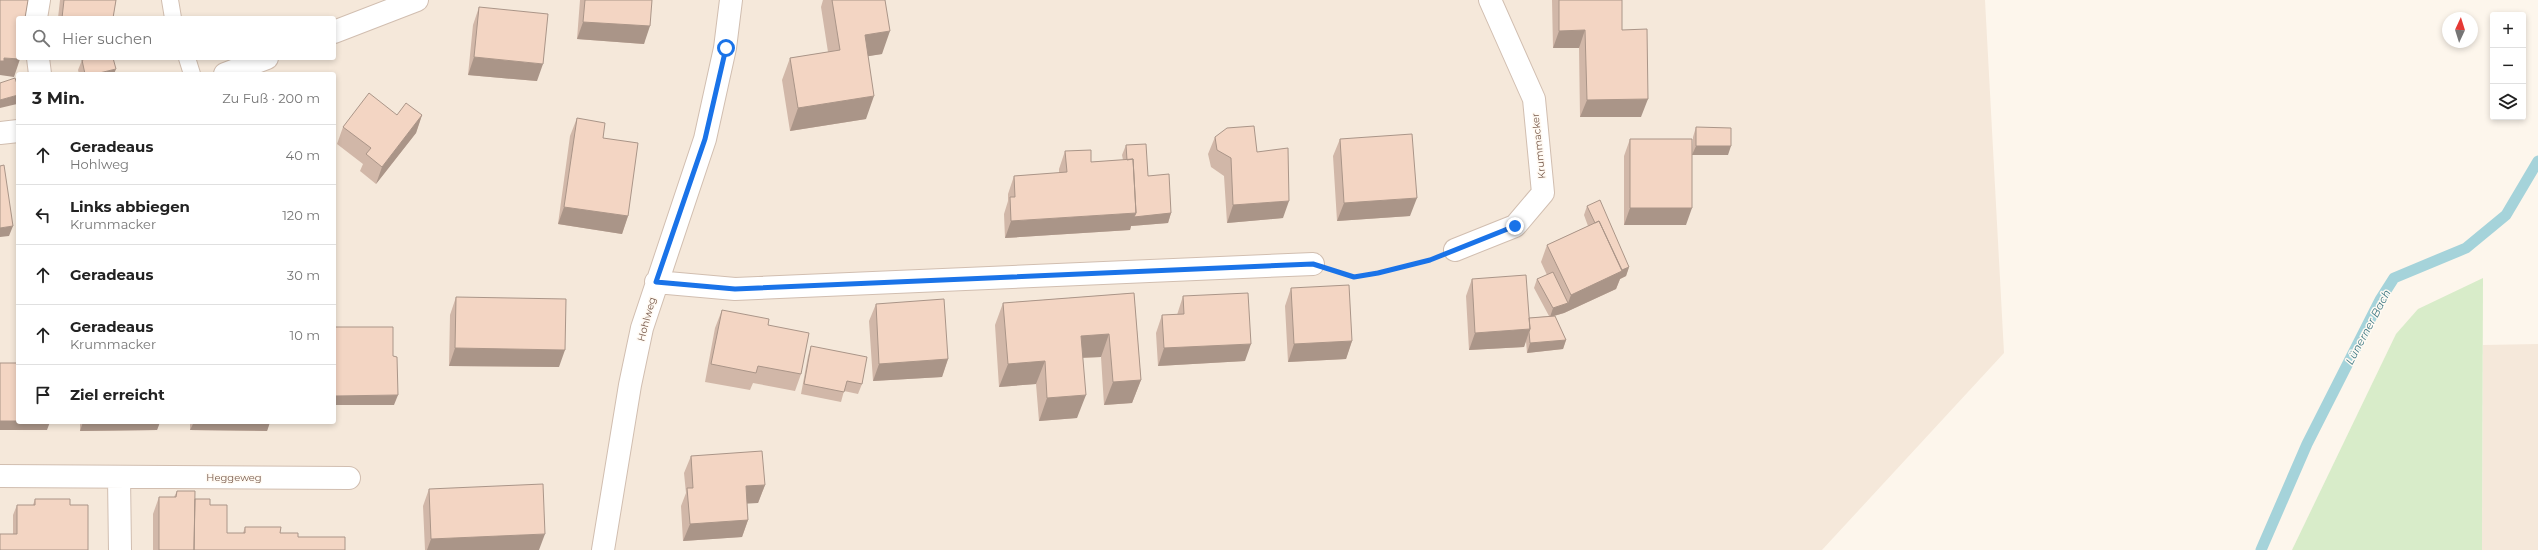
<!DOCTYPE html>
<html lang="de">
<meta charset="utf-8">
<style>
body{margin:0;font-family:Montserrat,sans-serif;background:#f2f2f2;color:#222}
.controls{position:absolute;right:12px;top:12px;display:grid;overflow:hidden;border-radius:4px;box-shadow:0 2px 6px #0003}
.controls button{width:36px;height:36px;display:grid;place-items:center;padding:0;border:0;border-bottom:1px solid #e0e0e0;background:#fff;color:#222;font:20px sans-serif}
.compass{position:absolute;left:2442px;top:12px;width:36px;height:36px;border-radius:50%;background:#fff;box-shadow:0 2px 6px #0003;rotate:4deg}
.stop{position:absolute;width:12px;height:12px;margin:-9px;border:3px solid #1a73e8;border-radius:50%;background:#fff}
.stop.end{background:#1a73e8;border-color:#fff;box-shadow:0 1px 4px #0008}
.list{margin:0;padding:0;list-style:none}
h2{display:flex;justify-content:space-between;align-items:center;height:52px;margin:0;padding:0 16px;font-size:17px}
h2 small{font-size:13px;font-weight:400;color:#767676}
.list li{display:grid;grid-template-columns:26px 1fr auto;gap:12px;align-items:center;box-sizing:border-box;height:60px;padding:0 16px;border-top:1px solid #e0e0e0}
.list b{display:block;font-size:15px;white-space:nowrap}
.list p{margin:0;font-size:13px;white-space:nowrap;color:#767676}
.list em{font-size:13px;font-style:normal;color:#767676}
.icon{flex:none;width:22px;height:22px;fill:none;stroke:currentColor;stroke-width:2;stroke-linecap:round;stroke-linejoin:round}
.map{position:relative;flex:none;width:2538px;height:550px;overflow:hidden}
.search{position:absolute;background:#fff;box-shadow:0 2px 6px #0003;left:16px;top:16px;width:320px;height:44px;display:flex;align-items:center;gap:10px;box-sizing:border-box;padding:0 14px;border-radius:4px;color:#767676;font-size:15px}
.panel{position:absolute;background:#fff;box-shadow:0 2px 6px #0003;left:16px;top:72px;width:320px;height:352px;border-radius:4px}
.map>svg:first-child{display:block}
.residential{fill:#f5e8da;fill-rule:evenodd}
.green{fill:#d8ecc9}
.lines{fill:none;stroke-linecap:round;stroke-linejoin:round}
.stream{stroke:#a5d3da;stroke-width:11}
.lane-casing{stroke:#d1beb0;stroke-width:18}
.street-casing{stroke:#d1beb0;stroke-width:24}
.path{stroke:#d9b8a5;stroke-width:2.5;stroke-dasharray:1 3;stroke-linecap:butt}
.lane{stroke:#fff;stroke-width:16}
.street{stroke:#fff;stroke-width:22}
.wall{fill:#d1b7a8}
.shaded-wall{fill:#aa9588}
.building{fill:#f3d5c3;stroke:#aa9588}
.route{stroke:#1a73e8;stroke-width:5}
.labels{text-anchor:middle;stroke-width:3;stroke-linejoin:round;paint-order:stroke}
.street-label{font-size:10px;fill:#7a5c4d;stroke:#fffaf3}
.water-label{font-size:11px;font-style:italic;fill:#437c86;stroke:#fffaf3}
</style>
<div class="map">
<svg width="2538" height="550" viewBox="0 0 2538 550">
<rect width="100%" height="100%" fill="#fdf6ec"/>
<path class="residential" d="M0,0h1985l19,353 -182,197h-1822zM18,18h316v40h-316zM18,74h316v348h-316z
M2538,344v206h-56l1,-205z"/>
<path class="green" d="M2483,278l-1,272h-190l104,-216 22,-25z"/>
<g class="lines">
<path class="stream" d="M2261,550l46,-106 73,-144 14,-22 72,-30 40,-33 32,-54"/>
<defs>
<path id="lane" d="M170,0l3,18
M187,58l5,16"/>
<path id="street" d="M36,18l3,-18
M334,32l83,-32
M38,58l2,16
M225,74l42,-16
M0,133l18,-2
M1455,250l60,-24 28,-33 -9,-94 -44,-99
M656,282l79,7 578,-25
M0,476l349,2
M119,477l1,73
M603,550l27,-165 12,-57 63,-189 20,-91 6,-48"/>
</defs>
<use href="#lane" class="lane-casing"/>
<use href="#street" class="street-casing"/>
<path class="path" d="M1342,273l12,4 73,-16"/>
<use href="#lane" class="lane"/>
<use href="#street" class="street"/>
</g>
<path class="wall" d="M60,0h56l-3,18h-55z
M580,0h72l-8,44 -67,-5z
M823,0h62l-3,54 -14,2 -2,63 -76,12 -8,-51 8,-22 38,-6 -7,-45z
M1552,0h70v30l19,87h-61l-1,-69h-26z
M479,7l58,74 -69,-6 5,-50z
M82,60l32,14h-35l-1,-4z
M397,115h25l-6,18 -40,51 -16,-13 3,-7 -26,-20 6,-17z
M577,118l26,20 25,78 -6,18 -64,-10 12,-88z
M1696,127l32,28h-36l1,-18z
M1215,137l42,15 26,66 -56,5 -3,-47 -13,-9 -3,-13z
M1340,139l70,77 -73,5 -4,-65z
M1630,139l56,86h-62v-69z
M1126,145l22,31 23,37 -3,10 -37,3 -1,4 -125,8 -1,-24 4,-13v-7l6,-18 45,-3v-4l6,-18 26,11 32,-2 -1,-5z
M1587,206l42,61 -3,9 -6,3 -4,10 -52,24 -10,3 12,24 -3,9 -36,4 -1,-12 -2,6 -55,3 -3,-54 6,-17 57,39 20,-2 -15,-28 3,-9 10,-4 -6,-13 6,-17 41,-19 -4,-11z
M1291,288l61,53 -6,18 -58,3 -3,-56z
M1134,293l7,87 -9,23 -28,2 -3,-48 -18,1 -6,60 -38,3 -3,-37 -37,3 -4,-62 8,-22z
M1183,296l62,65 -87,5 -2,-33 6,-18h15z
M456,297l103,70 -110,-1 1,-51z
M876,304l72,55 -6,18 -69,4 -4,-60z
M722,310l46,15 33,49 -6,17 -42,-8 -3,7 -45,-8 10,-54z
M811,346l51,38 -4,10 -14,-3 -3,11 -40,-8 7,-38z
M80,422h80l-3,8 -77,1z
M190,422h80l-3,9 -77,-1z
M691,456l74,29 -7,18h-11l1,17 -6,17 -59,4 -2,-35 5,-13 -2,-20z
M429,489l110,61h-114l-2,-44z
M177,491l33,14 17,28h16l2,-6 35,6 65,17h-192v-36l6,-17h15z
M35,499l35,6 18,45 -75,-16v-19l4,-10h16z"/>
<path class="shaded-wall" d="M583,22l67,4 -6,18 -67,-5z
M1585,30l-6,18h-26l6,-17z
M890,31l-8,23 -25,4 8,-23z
M474,57l69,7 -6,17 -69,-6z
M4,58l16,1 -6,18 -14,-2v-14z
M116,69l-2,5h-19z
M18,95v5l-1,4 -17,4v-8z
M874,96l-8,23 -76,12 8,-23z
M1648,99l-7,18h-61l7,-17z
M422,115l-6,18 -40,51 6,-17z
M1696,146h35l-3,9h-36z
M1417,198l-7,18 -73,5 7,-18z
M1289,201l-6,17 -56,5 6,-18z
M564,207l64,9 -6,18 -64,-10z
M1630,208h62l-6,17h-62z
M1136,213h35l-3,10 -37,3 -1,4 -125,8 6,-17z
M13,226l-4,10 -9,1v-9z
M1629,267l-3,9 -6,3 -4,10 -52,24 -14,4 3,-9 15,-5 3,-8 46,-23z
M1530,329l-6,18 -55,3 6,-17z
M1109,334l-8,23 -28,1 8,-22z
M1566,340l-3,9 -36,4 3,-10z
M1352,341l-6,18 -58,3 6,-18z
M1251,344l-6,17 -87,5 6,-18z
M455,348l110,2 -6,17 -110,-1z
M948,359l-6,18 -69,4 6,-17z
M1045,361l-9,23 -37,3 9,-23z
M1141,380l-9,23 -28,2 9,-23z
M398,395l-4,10h-60v-9z
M1086,395l-9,23 -38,3 8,-23z
M0,421h18v1h32l-3,8h-47z
M83,422h77l-3,8 -77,1z
M194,422h76l-3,9 -77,-1z
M765,485l-7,18 -18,1 6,-18z
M748,520l-6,17 -59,4 7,-17z
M545,534l-6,16h-112l4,-11z"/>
<path class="building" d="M0,0h28l-3,18h-7v40h2v1l-16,-1v3h-4z
M64,0h52l-3,18h-51z
M585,0h67l-2,26 -67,-4z
M832,0h53l5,31 -25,4 9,61 -76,12 -8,-50 50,-8z
M1559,0h63v30l25,-1 1,70 -61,1 -2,-70 -26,1z
M479,7l69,7 -5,50 -69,-7z
M91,58h22l3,11 -21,5h-10l-3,-14z
M15,78l3,9v8l-18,5v-17z
M369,93l28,22 9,-12 16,12 -40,52 -16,-13 5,-6 -28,-21z
M577,118l28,5 -2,15 35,5 -10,73 -64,-9z
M1254,126l3,26 31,-4 1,53 -56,4 -2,-47 -14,-8 -2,-13 12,-9z
M1696,127l35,1v18h-35z
M1412,134l5,64 -73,5 -4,-64z
M1630,139h62v69h-62z
M1146,144l2,32 21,-2 2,39 -37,4 2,-4 -3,-54 -6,1 -1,-15z
M1091,150v12l42,-3 3,54 -125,8 -1,-24h5l-1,-21 53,-4 -2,-21z
M4,165l9,61 -13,2v-62z
M1600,200l29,67 -7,3 -23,-49 -4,2 -8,-17z
M1599,221l23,50 -51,24 -24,-50z
M1553,272l15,31 -15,5 -16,-29z
M1526,275l4,54 -55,4 -3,-54z
M1349,285l3,56 -58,3 -3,-56z
M1134,293l7,87 -28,2 -4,-48 -28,2 5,59 -39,3 -2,-37 -37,3 -5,-61z
M1248,293l3,51 -87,4 -2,-33 22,-1 -1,-18z
M456,297l110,2 -1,51 -110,-2z
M944,299l4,60 -69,5 -3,-60z
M722,310l47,9 -1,6 41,8 -8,41 -43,-8 -2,7 -45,-9z
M1555,316l11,24 -36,3 -1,-11 1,-3 -1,-11z
M334,327h59v29l4,1 1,38 -64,1z
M811,346l56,11 -5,27 -15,-3 -3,11 -40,-8z
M0,363h18v58h-18z
M762,451l3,34 -19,1 2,34 -58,4 -3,-36h6l-2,-32z
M543,484l2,50 -114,5 -2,-50z
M177,491h18l-1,59h-35v-53h17z
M35,499h35v6h18v45h-88v-16h17v-29h18z
M195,499h15v6h17v28h18v-6h36l-1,6h18v4h47v13h-151z"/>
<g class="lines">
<path class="route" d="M726,48l-21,91 -49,143 79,7 578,-25 41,13 24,-4 52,-13 85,-34"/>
</g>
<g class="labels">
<g class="street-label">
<text transform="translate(1538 146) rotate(-96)" y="4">Krummacker</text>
<text transform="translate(646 319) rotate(-75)" y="4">Hohlweg</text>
<text x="234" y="481">Heggeweg</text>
</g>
<g class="water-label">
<text transform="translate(2368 327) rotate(-62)" y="4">Lünerner Bach</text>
</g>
</g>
</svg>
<div class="controls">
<button>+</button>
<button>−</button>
<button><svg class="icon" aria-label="layers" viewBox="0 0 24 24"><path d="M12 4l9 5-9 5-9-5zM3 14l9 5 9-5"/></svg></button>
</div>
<svg class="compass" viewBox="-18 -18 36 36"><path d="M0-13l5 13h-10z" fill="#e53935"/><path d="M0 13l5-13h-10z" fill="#767676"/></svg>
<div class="stop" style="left:726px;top:48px"></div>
<div class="stop end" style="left:1515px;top:226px"></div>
<div class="search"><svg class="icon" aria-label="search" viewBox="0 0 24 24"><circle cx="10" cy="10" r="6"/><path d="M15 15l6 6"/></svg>Hier suchen</div>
<section class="panel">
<h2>3 Min.<small>Zu Fuß · 200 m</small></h2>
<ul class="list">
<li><svg class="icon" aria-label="ahead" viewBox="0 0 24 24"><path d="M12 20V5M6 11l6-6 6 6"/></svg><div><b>Geradeaus</b><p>Hohlweg</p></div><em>40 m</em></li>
<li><svg class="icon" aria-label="left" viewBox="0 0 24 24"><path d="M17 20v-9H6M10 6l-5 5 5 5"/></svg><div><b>Links abbiegen</b><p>Krummacker</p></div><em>120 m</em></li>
<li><svg class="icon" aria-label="ahead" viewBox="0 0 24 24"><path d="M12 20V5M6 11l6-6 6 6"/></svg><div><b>Geradeaus</b></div><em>30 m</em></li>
<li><svg class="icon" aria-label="ahead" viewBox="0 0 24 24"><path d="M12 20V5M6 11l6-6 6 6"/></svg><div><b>Geradeaus</b><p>Krummacker</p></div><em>10 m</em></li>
<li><svg class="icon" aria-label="arrive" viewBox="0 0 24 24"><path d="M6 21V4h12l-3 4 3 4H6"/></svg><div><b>Ziel erreicht</b></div></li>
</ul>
</section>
</div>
